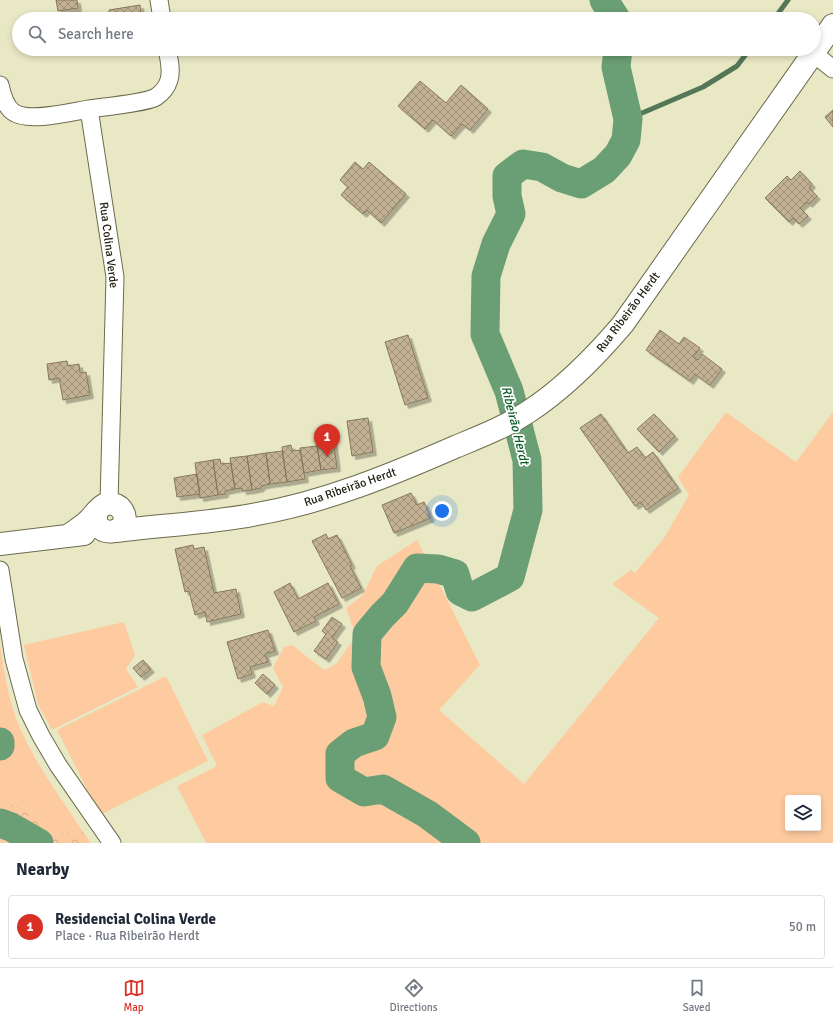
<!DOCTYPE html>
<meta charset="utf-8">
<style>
body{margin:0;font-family:Signika,sans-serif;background:#f2f2f3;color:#1f2937}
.controls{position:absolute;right:12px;bottom:12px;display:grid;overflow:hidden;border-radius:4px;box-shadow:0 2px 6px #0003}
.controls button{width:36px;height:36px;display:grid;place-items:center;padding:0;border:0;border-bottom:1px solid #e0e1e3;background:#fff;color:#1f2937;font:20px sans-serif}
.you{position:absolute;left:442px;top:511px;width:14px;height:14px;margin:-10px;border:3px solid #fff;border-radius:50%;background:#1a73e8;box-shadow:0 0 0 6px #1a73e833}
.badge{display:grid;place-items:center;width:26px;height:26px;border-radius:50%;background:#d93025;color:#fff;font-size:13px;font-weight:700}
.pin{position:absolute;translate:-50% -33px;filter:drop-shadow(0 1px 2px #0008)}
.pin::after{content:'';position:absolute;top:21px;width:14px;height:12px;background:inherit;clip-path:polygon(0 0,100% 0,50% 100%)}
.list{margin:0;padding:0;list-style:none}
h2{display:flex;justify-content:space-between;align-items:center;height:52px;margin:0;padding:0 16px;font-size:17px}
h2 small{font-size:13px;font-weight:400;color:#747a83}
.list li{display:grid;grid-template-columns:26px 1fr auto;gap:12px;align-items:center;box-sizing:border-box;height:64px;margin:0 8px 8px;padding:0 8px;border:1px solid #e0e1e3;border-radius:4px}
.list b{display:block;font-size:15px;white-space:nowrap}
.list p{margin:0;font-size:13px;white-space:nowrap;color:#747a83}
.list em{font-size:13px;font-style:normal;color:#747a83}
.icon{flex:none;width:22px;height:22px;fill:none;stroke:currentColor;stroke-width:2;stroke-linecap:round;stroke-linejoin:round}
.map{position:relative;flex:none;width:833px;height:843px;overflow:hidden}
.search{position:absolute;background:#fff;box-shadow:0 2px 6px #0003;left:12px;right:12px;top:12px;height:44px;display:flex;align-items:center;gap:10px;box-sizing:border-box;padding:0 14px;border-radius:22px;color:#747a83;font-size:15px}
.sheet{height:124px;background:#fff}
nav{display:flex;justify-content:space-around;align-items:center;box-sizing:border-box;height:56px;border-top:1px solid #e0e1e3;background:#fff;font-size:11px;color:#747a83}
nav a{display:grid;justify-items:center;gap:2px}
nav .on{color:#d93025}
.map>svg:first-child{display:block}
.grass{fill:#fecba0;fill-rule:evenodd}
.forest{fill:url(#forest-crowns)}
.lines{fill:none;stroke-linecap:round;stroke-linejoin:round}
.stream{stroke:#547857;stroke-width:5}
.river{stroke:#6a9e74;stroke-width:29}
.building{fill:url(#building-cross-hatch);stroke:#87785b;filter:url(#shadow)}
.minor-casing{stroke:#6c6b4c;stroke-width:19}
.tertiary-casing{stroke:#6c6b4c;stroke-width:24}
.minor{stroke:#fff;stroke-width:17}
.tertiary{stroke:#fff;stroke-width:22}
.labels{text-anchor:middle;stroke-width:3.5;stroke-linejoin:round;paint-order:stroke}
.street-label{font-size:12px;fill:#222114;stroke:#fff}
.water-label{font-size:13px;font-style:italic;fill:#0d5f29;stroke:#fff}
</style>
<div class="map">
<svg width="833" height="843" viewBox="0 0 833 843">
<defs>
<pattern id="forest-crowns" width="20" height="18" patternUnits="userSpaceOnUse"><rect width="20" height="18" fill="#fecba0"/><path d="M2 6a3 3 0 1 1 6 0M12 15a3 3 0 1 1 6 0" fill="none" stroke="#d9ae89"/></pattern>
<pattern id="building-cross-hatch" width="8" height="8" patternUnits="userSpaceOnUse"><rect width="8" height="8" fill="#c2b293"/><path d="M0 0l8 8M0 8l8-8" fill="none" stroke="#9d9077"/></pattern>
<filter id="shadow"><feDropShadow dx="3.5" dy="3.5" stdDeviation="0" flood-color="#0004"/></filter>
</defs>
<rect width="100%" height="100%" fill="#e9e8c5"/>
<path class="grass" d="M726,412l70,50 37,-50v431h-627l-29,-57 40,-20 -15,-31 61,-33 11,4 9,-19 -10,-19 11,-21 8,-2 32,25 12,-6 20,-28 -10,-28 16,-12 15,-30 40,-26 63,125 -41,45 85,74 135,-166 -47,-34 19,-14 4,3 29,-35 25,-43 -11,-18zM788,798h30v30h-30z
M124,622l11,33 -9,14 12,18 -86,43 -14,-26 -14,-59z
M0,645c4,24 7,47 15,70 15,42 44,80 68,117l-38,1 -12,-23 -23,-6 -10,10z
M166,676l42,85 -108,54 -43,-85z"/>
<path class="forest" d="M10,804l23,6 12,23 38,-1 8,11h-91v-29z"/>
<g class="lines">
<path class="stream" d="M774,19l14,-19
M628,119l75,-32 34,-21 13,-17"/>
<path class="river" d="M604,0l12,19
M0,742v4
M0,823l11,4 28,16
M466,843l-39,-29 -44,-25 -19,3 -24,-14v-24l14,-11 21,-7 7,-19 -5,-21 -11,-29 1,-33 15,-18 13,-13 22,-35 21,1 17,5 5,17 12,6 38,-20 18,-67 -1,-50 -18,-69 -24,-57 1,-58 10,-32 15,-30 -4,-18v-20l16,-12 19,3 20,11 19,6 23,-14 14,-15 8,-15 2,-21 -12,-52 2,-18"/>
</g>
<path class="building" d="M56,0h21l1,8 -20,3z
M140,5l2,14h-32l-1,-9z
M420,81l26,22 15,-18 27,24 -18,21 -8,-6 -11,12 -18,-16 -8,9 -27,-23z
M833,110v17l-8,-10z
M355,162l8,7 6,-7 37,32 -25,29 -14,-13 -4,4 -22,-19 7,-8 -8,-7z
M800,171l12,13 -3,4 8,8 -8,8 -2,-2 -7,6 8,8 -9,8 -6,-6 -4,4 -24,-24 22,-22 4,4z
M660,330l19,14 5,-7 16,11 -7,9 5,3 4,-6 20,15 -12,16 -15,-11 -5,7 -44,-31z
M408,335l20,63 -23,7 -20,-63z
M67,361l1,5 11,-2 1,9 6,-1 4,23 -27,5 -4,-22 -10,2 -2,-16z
M601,414l27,39 9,-6 8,11 8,-6 25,36 -32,22 -5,-8 -6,4 -55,-78z
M654,414l21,22 -16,16 -22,-23z
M368,418l5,34 -21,4 -5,-35z
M325,432l1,7 7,-1 4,30 -16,2 -6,-37z
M291,445l1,6 8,-1 5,29 -18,3 -5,-35z
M317,446l4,24 -17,3 -4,-25z
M282,451l5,31 -17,2 -4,-31z
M266,453l4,31 -9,2v2l-9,2 -5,-34z
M247,456l5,34 -9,1 -1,-3 -7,1 -5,-31z
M220,459l1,5 10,-1 4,26 -10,2v3l-7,1 -5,-35z
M213,460l5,35 -18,3 -5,-35z
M197,474l3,20 -23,3 -3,-19z
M411,493l6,12 7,-3 7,16 -37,15 -12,-28z
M326,534l2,5 9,-4 15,30 -2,1 11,22 -19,10 -30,-57z
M193,545l1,4 10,-2 10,46 22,-4 5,25 -34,8 -2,-10 -10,3 -6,-24 -4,1 -10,-43z
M290,583l8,16 30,-16 11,21 -25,13 2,4 -22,11 -20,-40z
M332,617l10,7 -10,14 6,4 -12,17 -12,-8 12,-17 -4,-3z
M268,630l7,21 -10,3 3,8 -18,5 2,7 -14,5 -11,-37z
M143,660l8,9 -10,8 -8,-9z
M263,674l12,11 -8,9 -12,-11z"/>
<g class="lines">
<defs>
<path id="minor" d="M159,0l3,19
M813,53l20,16
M0,85c2,9 5,21 13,27 15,11 58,0 76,-3
M109,503l6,-226 -26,-168c14,-2 57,-6 67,-12 6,-4 11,-10 13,-17 3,-10 0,-21 -2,-31
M0,570l14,89 14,51 13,26 17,29 54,78"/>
<path id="tertiary" d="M116,531c47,-6 95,-8 141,-17 68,-12 134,-39 198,-67 24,-10 50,-20 73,-35 37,-24 67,-55 95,-88l210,-299
M69,535c7,-5 14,-9 20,-15 5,-5 9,-12 15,-15 3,-1 6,-2 9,-1 5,1 9,5 11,10 6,23 -35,25 -27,-3
M0,544l84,-10"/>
</defs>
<use href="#minor" class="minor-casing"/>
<use href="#tertiary" class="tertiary-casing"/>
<use href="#minor" class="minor"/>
<use href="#tertiary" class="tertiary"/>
</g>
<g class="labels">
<g class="street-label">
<text transform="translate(109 245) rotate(83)" y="4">Rua Colina Verde</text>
<text transform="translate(628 312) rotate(-53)" y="4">Rua Ribeirão Herdt</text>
<text transform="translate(350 487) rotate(-19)" y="4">Rua Ribeirão Herdt</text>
</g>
<g class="water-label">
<text transform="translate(516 425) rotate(76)" y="5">Ribeirão Herdt</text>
</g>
</g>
</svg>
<div class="controls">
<button><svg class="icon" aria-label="layers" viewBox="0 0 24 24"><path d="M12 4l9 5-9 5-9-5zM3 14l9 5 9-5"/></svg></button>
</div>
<div class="you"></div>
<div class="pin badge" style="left:327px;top:457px">1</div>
<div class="search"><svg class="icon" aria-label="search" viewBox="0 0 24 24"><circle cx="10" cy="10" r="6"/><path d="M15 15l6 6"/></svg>Search here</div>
</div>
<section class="sheet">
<h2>Nearby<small></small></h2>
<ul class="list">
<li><span class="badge">1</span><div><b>Residencial Colina Verde</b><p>Place · Rua Ribeirão Herdt</p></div><em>50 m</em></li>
</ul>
</section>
<nav>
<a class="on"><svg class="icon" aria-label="map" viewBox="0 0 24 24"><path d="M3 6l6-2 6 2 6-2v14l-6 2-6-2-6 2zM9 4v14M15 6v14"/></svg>Map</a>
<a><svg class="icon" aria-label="directions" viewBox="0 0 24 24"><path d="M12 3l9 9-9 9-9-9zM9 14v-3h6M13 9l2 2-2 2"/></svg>Directions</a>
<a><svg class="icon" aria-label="saved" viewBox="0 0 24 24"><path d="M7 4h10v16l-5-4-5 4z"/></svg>Saved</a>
</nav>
